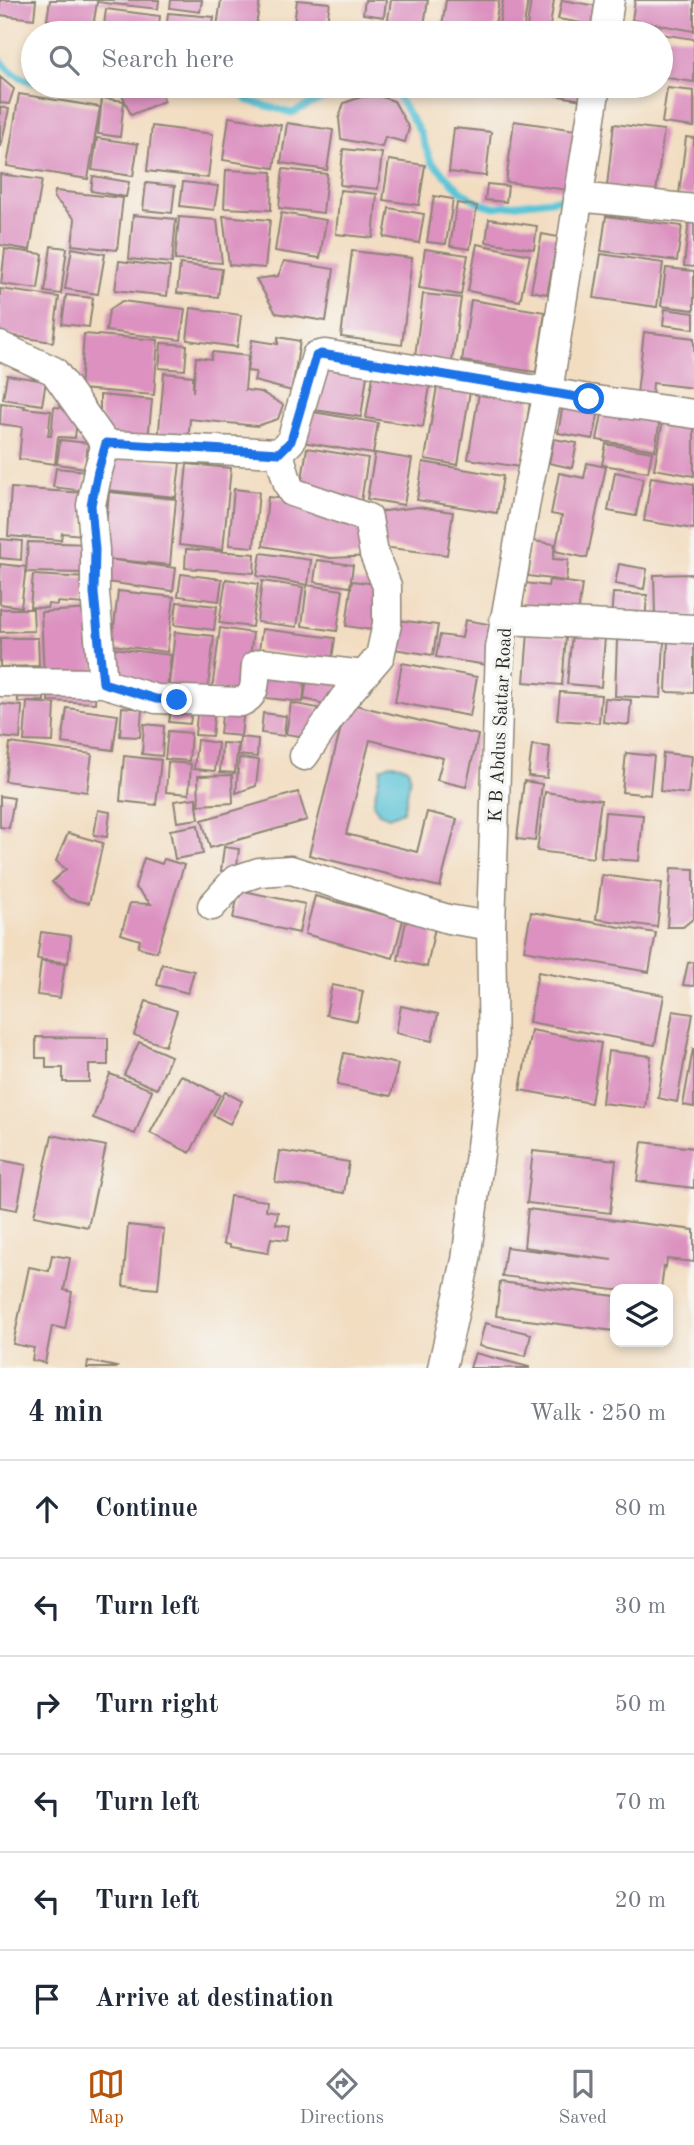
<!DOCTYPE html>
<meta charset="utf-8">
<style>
body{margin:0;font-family:"Old Standard TT",serif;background:#f2f2f3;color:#1f2937}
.controls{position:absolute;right:21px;bottom:21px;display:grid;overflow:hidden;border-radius:14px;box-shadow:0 4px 10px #0003}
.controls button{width:63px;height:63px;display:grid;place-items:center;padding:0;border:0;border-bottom:2px solid #e0e1e3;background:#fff;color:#1f2937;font:35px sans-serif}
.stop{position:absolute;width:21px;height:21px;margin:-16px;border:5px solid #1a73e8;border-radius:50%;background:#fff}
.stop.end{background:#1a73e8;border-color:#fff;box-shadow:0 2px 7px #0008}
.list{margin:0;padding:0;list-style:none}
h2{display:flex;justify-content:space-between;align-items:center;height:91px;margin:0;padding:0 28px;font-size:30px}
h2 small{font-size:23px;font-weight:400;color:#747a83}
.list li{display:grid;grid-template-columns:46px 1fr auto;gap:21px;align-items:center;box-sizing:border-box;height:98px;padding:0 28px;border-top:2px solid #e0e1e3}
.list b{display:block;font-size:26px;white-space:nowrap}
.list em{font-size:23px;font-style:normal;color:#747a83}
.icon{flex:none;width:38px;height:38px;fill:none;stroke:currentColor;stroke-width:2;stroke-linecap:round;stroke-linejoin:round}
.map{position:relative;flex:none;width:694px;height:1368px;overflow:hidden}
.search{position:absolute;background:#fff;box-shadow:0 4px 10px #0003;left:21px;right:21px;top:21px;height:77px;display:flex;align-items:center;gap:18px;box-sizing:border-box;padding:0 24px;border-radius:38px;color:#747a83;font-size:26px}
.sheet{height:679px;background:#fff}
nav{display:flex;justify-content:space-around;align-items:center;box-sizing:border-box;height:98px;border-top:2px solid #e0e1e3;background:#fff;font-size:19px;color:#747a83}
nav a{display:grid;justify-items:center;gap:4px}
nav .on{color:#b45309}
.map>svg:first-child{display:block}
.water{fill:#5bc4d7;stroke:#437881;stroke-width:2}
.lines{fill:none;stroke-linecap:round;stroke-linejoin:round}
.stream{stroke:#5bc4d7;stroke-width:7}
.building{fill:#dc91c0}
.minor-casing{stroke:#8e8476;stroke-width:31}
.minor{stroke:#fff;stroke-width:28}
.route{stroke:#1a73e8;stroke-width:9}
.labels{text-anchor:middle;stroke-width:7;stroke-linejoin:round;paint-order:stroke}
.street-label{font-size:19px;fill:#2b2b2b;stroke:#f6f6f2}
</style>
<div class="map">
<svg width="694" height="1368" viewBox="0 0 694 1368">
<rect width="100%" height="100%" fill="#f6f6f2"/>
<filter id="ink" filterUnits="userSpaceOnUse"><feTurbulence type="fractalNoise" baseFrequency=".0143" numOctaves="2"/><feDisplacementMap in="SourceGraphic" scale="14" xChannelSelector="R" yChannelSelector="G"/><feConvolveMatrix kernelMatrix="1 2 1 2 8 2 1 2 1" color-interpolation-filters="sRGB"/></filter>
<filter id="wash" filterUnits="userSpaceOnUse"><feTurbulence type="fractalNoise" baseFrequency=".00686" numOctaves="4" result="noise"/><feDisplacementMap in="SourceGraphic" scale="28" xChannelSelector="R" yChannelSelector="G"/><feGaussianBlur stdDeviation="1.57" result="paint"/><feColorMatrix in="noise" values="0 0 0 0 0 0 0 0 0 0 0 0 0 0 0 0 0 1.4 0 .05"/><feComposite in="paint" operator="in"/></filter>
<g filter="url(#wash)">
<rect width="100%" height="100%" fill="#f2ddc1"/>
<path class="water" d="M391,764c6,0 13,1 17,5 5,6 -3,34 -5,42l-14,6 -10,-4 -6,-9 8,-36z"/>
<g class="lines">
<path class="stream" d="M0,59c8,12 19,19 33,23
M231,86l18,15 43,12 56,-27
M378,86l18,8 24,38 11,29 31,31 18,11 14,4 65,-8 14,2"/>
</g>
<g id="blocks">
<path class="building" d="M0,0h36l-2,19 -34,-4z
M50,0h109l-1,9 -61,-7 -4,25 -46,-7z
M171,0h31l-2,12 -30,-4z
M221,0h39l-5,33h-39z
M297,0l33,3 -5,30h-32z
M365,0h21l-2,17 -21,-3z
M391,0h37l-5,32 -36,-6z
M446,0h53l-5,33h-53z
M503,0h25l-5,33h-25z
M531,0h23l-5,33h-23z
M562,0l35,6 -3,19 -36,-6z
M635,0h59v31l-62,-11z
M106,9l54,7 -2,17h-55z
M168,13l46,4 -2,16h-46z
M333,25l56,7v1h-57z
M45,26l43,6 -1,1h-43z
M661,34l33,5v43l-33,-5z
M0,77l14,12 -5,15 -9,-1z
M135,86h23l6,15 -33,14 -10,-23z
M504,86h37l-1,6 -36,-5z
M545,86h40l-3,14 -39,-7z
M667,88l27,3v36l-32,-4z
M19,94l81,13 -12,72 -81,-13z
M379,96l15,5 15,27 -4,14 -20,-5 -3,10 -41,-8 -2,-21 5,-15 17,-6z
M102,98l22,3 -4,36 -22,-3z
M0,107l9,2 -8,37h-1z
M229,117l52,8 -7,43 -51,-8z
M514,121l62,9 -8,60 -62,-8z
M287,123l46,7 -6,40 -46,-7z
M614,124l50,6 -8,63 -49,-7z
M152,126l61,8 -5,44 -61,-7z
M454,128l37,4 -5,44 -37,-4z
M686,137l8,1v58l-15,-2z
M97,138l41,6 -5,32 -41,-6z
M343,149l39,4 -4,36 -38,-4z
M389,160l36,5 -6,40 -36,-5z
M283,169l44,5 -4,39 -44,-5z
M226,170l46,2 -1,38 -47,-2z
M0,174l42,6 -12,70 -30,-5z
M93,176l36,6 -3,15 -35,-6z
M183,182l35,4 -4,24 -34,-4z
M146,183l29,3 -3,27 -29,-3z
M487,184l21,2 -2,16 -21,-2z
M340,190l37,4 -4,44 -37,-4z
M55,191l68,7 -6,52 -45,-5 3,-26 -21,-21z
M434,196l19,3 -7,45 -19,-2z
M457,203l20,3 -7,43 -20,-3z
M389,208l35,6 -5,29 -35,-6z
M281,213l45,7 -6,38 -45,-7z
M133,215l43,4 -4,44 -43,-4z
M223,216l47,4 -5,48 -36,-3z
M606,216l76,10 -5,35 -76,-10z
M179,217l38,3 5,43 -47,-3z
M489,219l48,7 -3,23 -48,-7z
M689,220l5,1v46l-10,-1z
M542,234l16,3 -11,57 -16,-3z
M477,244l53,11 -10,46 -52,-10z
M51,246l16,2 -6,46 -16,-2z
M72,248l33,6 -7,40 -33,-5z
M5,249l38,5 -5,35 -37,-5z
M425,249l43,6 -7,40 -42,-7z
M352,251l60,7 -10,87 -61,-8z
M601,254l62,9 -6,44 -63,-9z
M119,261l51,6 -3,29 -52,-6z
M284,261l50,8 -8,52 -50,-8 -20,-34 22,-3z
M180,264l42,5 -4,28 -41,-4z
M666,268l28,3v39l-33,-4z
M0,289l59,8 -6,45 -53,-8z
M423,294l38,4 -9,64 -37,-5z
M66,295l27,3 -4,29 -27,-3z
M471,300l74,12 -9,60 -74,-11z
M122,301l63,8 -4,31 -75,-9 3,-21z
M191,308l50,7 -4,32 -50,-7z
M665,309l29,4v16l-31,-4z
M644,332l50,6v50l-41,-5 -1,13 -15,-2z
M84,334l74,6 -4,55 -74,-6z
M278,337l22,4 -8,50 -38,-10 2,-9 -9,-1 5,-31 26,4z
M161,343l26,2 -2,25 -26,-2z
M212,352l36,4 -3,34 16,2 22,13 -5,14 -21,7 -67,-7 -2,25 -30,-3 6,-68 29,3v16l3,-35 15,2z
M324,362l44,7 -7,48 -46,-7 -5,-15z
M374,370l57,10 -8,47 -57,-9z
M7,375l39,6 -4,24 -39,-6z
M437,386l33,5 -12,74 -33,-6z
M480,387l51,9 -11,71 -52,-8z
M100,395l52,5 -4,40 -37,-3 -11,-22z
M1,403l24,3 -1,2 27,3 -3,25h3l3,-29 24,2 -3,29 -17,-1 -3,27 -36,-5 3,-32 -22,-3z
M563,404l36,7 -6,28 -35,-6z
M603,409l57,11 -5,30 -58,-10z
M307,411l71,12 -5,31 -71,-12z
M663,420l31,6v50l-40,-7z
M554,439l23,4 -5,25 -23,-5z
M60,440l28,3 -3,25 -28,-4z
M606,444l46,8 -4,20 -46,-7z
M307,448l61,10 -7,44 -61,-10z
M375,453l37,6 -8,46 -37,-6z
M110,456l70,7 -4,34 -70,-7z
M423,462l80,14 -6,37 -80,-13z
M587,463l19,4 -19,91 -32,-7 7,-35 -11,-2 8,-41 25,5z
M187,464l44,4 -8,82 -44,-5z
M56,468l30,3 -3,20 -30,-4z
M615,472l28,6 -7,38 -28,-5z
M651,477l43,7v45l-50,-8z
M11,488l74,5 -3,42 -20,-2 -1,7 -53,-4z
M234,489l25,3 -5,55 -25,-2z
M109,492l67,7 -6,66 -64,-6 70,9 -3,23 -74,-10 4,-22z
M268,497l41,5 59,25 3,29 -40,2 -68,-12z
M418,507l35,5 -6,43 -73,-9 3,-34z
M0,539l22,2 -1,19 -21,-2z
M533,541l22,3 -2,15 15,1 -2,21 -38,-5z
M28,542l63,2 -2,29 -63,-1z
M186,549l69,5 -1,19 -69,-5z
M261,553l50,7 -3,25 -51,-9z
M317,560l36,5 -3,22 -36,-5z
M0,564l26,3 -5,40 -21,-3z
M619,564l28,5 -3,20 -29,-5z
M181,574l41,5 -3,22 -41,-5z
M694,574v42l-39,1 -1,-42z
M33,575l54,3 -2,26 -28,-2v3l-9,-1 -1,4 -17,-1z
M226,579l32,5 -6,43 -33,-4z
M549,580l33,4 -5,38 -56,-7 4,-32 23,3z
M262,581l41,6 -6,40 -40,-5z
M352,581l33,4 -6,46 -33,-5z
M307,585l36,5 -6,41 -35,-5z
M118,591l56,6 -7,55 -55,-7z
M613,593l34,2 -2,28 -34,-3z
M177,602l40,4 -3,24 -40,-5z
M0,609h33l1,22 -34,1z
M93,609l3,66 -52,2 -3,-65z
M397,620l41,5 -5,30 -40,-6z
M465,620l29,5 -7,40 -51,-8 4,-22 22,3z
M220,628l33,5 -8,62 -33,-5z
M262,629l73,9 -3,21 -73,-9z
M175,632l39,4 -7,60 -39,-4z
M528,633l38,4 -4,48 -38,-3z
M572,634l33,3 -4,50 -34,-3z
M0,638h38l1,28 -39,1z
M617,640l47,2 -3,56 -46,-2z
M668,640l26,1v52l-28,-1z
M113,648l58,7 -5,41 -54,-20z
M402,663l75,14 -7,39 -75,-14z
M259,674l46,5 -2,23 -46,-5z
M307,679l35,5 -12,26 -13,-8 -13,-3z
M49,685l47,2 -1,16 -47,-2z
M18,687h25l1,14 -26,1z
M560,692l41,3 -2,28 -42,-3z
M605,698l26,2 -2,25 -26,-3z
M27,702l28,2 -2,38 -29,-1z
M172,703l21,3 -3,18 -21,-2z
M291,703l27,5 -5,30 -27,-4z
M347,703l131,32 -12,52 -29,-7 6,-22 -73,-18 -24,94 71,18 10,-40 30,7 -17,68 -131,-32z
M0,704l22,2 -2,33 -20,-2z
M198,704l17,2 -3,30 -17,-1z
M122,707l20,2 -2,28 -20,-1z
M223,707l21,2 -3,27 -21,-2z
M67,708l51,7 -5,35 -51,-7z
M263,713l23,3 -2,20 -23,-3z
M144,724l20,2 -2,30 -20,-2z
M168,731l23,2 -2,28 -24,-2z
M240,737l18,2 -1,18 -19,-2z
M197,740l21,3 -3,28 -21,-2z
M10,743l82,11 -5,38 -82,-11z
M222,743l16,1 -3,29 -15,-1z
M532,745l18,2 -3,31 -19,-2z
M626,753l28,3 -4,39 -28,-3z
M663,753l29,3 -4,38 -28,-3z
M124,756l37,4 -5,45 -36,-4z
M239,758l20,2 -3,26 -20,7z
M168,762l23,2 -2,30 -23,-2z
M232,775l1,28 -34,2 -1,-29z
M524,781l18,3 -7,57 -18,-2z
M298,792l9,28 -97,28 -8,-28z
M545,792l56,8 -8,58 -56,-7z
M0,796l14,2 -5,30 -9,-1z
M196,798l3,21 -22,3 -3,-21z
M98,810l12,2 -3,25 -13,-2z
M605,812l38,3 -4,46 -38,-3z
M198,825l5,29 -28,5 -5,-29z
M68,833l35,10 -14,60 -19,-4 -18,-17 14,-13 -10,-8z
M224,847l15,2 -3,24 -15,-2z
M144,858l18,6 2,-5 20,6 -27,87 -19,-5 2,-7 -19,-6 9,-31 21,1 -16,-17z
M671,868l23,1v49l-11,9h-16z
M602,875l60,8 -5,44 -61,-8z
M239,890l66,14 -6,29 -66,-15z
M315,896l88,24 -10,38 -88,-24z
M531,912l125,21 -7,39 -125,-22z
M406,921l29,6 -8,40 -29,-7z
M41,932l30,4 -3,27 -31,-4z
M41,961l24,3 -5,34 -23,-3z
M694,962v24l-11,-1 5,-22z
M162,964l32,7 -6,22 -31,-8z
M538,972l126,23 -9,50 -126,-23z
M332,985l31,6 -6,30 -31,-6z
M146,1001l31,10 -12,35 -31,-11z
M401,1006l37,8 -6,27 -36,-8z
M673,1011l20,3 -16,88 -19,-4z
M531,1030l70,13 -10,60 -71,-13z
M36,1037l72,1v27h-19v17h-26v-14h-17v-10h-10z
M139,1042l32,14 -14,33 -33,-14z
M693,1049h1v58l-11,-2z
M608,1051l43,5 -6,52 -43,-5z
M344,1053l54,11 -7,32 -54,-11z
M110,1074l42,16 -17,44 -42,-16z
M181,1075l39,20 -30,58 -40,-20z
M225,1092l17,9 -12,23 -17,-9z
M52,1135l54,11 -18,81 -54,-11z
M642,1142l52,6v40l-57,-7z
M280,1151l69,11 -5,31 -69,-11z
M533,1151l83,9 -6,53 -83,-10z
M0,1160l26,5 -9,45 -17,-3z
M230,1196l37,5 -1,9 12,2 -2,12 14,2 -2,14 -17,-2 -3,15 -38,-6v-2l-7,-1z
M528,1209l166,21v32l-27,-3 -1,8 -2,-1 -3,23 -46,1 -113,-14 4,-29 106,13 -88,-13z
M128,1225l36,4 -6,60 -35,-3z
M52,1255l18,3 -6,32 8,2 -7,37 -13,-3 -7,37 -13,-3 2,-12 -21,-4 16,-77 20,4z
M500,1282l115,14v35l-119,-15z
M485,1323l46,11 -5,22 -47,-10z
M475,1353l54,14v1h-59z
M88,1361l29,6 -1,1h-29z"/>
</g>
</g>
<g filter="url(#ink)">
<use href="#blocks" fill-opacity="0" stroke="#8e8476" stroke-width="2"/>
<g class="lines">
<defs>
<path id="minor" d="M605,33l5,-33
M578,197l116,12
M0,346l54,25 48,68 9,6 168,8 12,-12 25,-85 9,-2 264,45 105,15
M279,453l9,31 4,8 76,26 6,36 13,32v38l-7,32 -36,42 -40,58
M504,620l190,9
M0,682l103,1 53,16 85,3c17,-7 13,-21 15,-37l6,-2 102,12
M103,683l-8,-90v-43l-4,-45 7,-34 8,-28
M212,906l23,-26 24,-8 32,-2 157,49 43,7
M442,1368l24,-108 27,-205 -2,-129 9,-278 29,-164 19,-92 48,-306"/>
</defs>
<use href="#minor" class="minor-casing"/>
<use href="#minor" class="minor"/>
</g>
</g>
<g class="lines" filter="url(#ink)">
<path class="route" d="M177,700l-21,-1 -53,-16 -9,-90 1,-43 -4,-45 7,-34 8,-28 173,10 12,-12 25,-85 5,-2 268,45"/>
</g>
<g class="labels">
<g class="street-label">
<text transform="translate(499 725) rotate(-87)" y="7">K B Abdus Sattar Road</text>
</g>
</g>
</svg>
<div class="controls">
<button><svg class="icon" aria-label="layers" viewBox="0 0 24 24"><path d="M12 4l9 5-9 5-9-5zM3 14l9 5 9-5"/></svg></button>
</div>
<div class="stop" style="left:589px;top:399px"></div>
<div class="stop end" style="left:177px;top:700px"></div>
<div class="search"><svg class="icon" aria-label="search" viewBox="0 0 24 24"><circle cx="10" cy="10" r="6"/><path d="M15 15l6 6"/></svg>Search here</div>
</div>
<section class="sheet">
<h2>4 min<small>Walk · 250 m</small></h2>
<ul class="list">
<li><svg class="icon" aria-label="ahead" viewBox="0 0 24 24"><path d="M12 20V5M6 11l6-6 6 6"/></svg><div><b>Continue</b></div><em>80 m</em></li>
<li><svg class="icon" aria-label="left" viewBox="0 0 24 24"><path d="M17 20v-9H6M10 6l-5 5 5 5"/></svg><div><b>Turn left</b></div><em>30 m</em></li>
<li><svg class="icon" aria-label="right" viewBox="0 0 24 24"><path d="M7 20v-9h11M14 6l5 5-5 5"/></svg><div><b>Turn right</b></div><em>50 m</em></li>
<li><svg class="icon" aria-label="left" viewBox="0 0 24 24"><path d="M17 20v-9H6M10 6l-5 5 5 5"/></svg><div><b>Turn left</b></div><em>70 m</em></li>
<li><svg class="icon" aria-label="left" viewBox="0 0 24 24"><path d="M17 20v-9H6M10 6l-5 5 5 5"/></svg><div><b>Turn left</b></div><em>20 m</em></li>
<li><svg class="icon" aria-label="arrive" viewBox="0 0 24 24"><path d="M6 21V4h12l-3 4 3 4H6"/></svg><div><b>Arrive at destination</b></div></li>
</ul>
</section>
<nav>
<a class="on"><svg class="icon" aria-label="map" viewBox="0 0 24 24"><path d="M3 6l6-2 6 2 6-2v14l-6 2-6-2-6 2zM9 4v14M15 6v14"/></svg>Map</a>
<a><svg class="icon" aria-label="directions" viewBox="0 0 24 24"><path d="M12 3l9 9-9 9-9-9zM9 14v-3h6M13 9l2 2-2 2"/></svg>Directions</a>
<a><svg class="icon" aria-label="saved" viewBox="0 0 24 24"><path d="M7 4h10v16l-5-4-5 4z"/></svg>Saved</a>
</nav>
